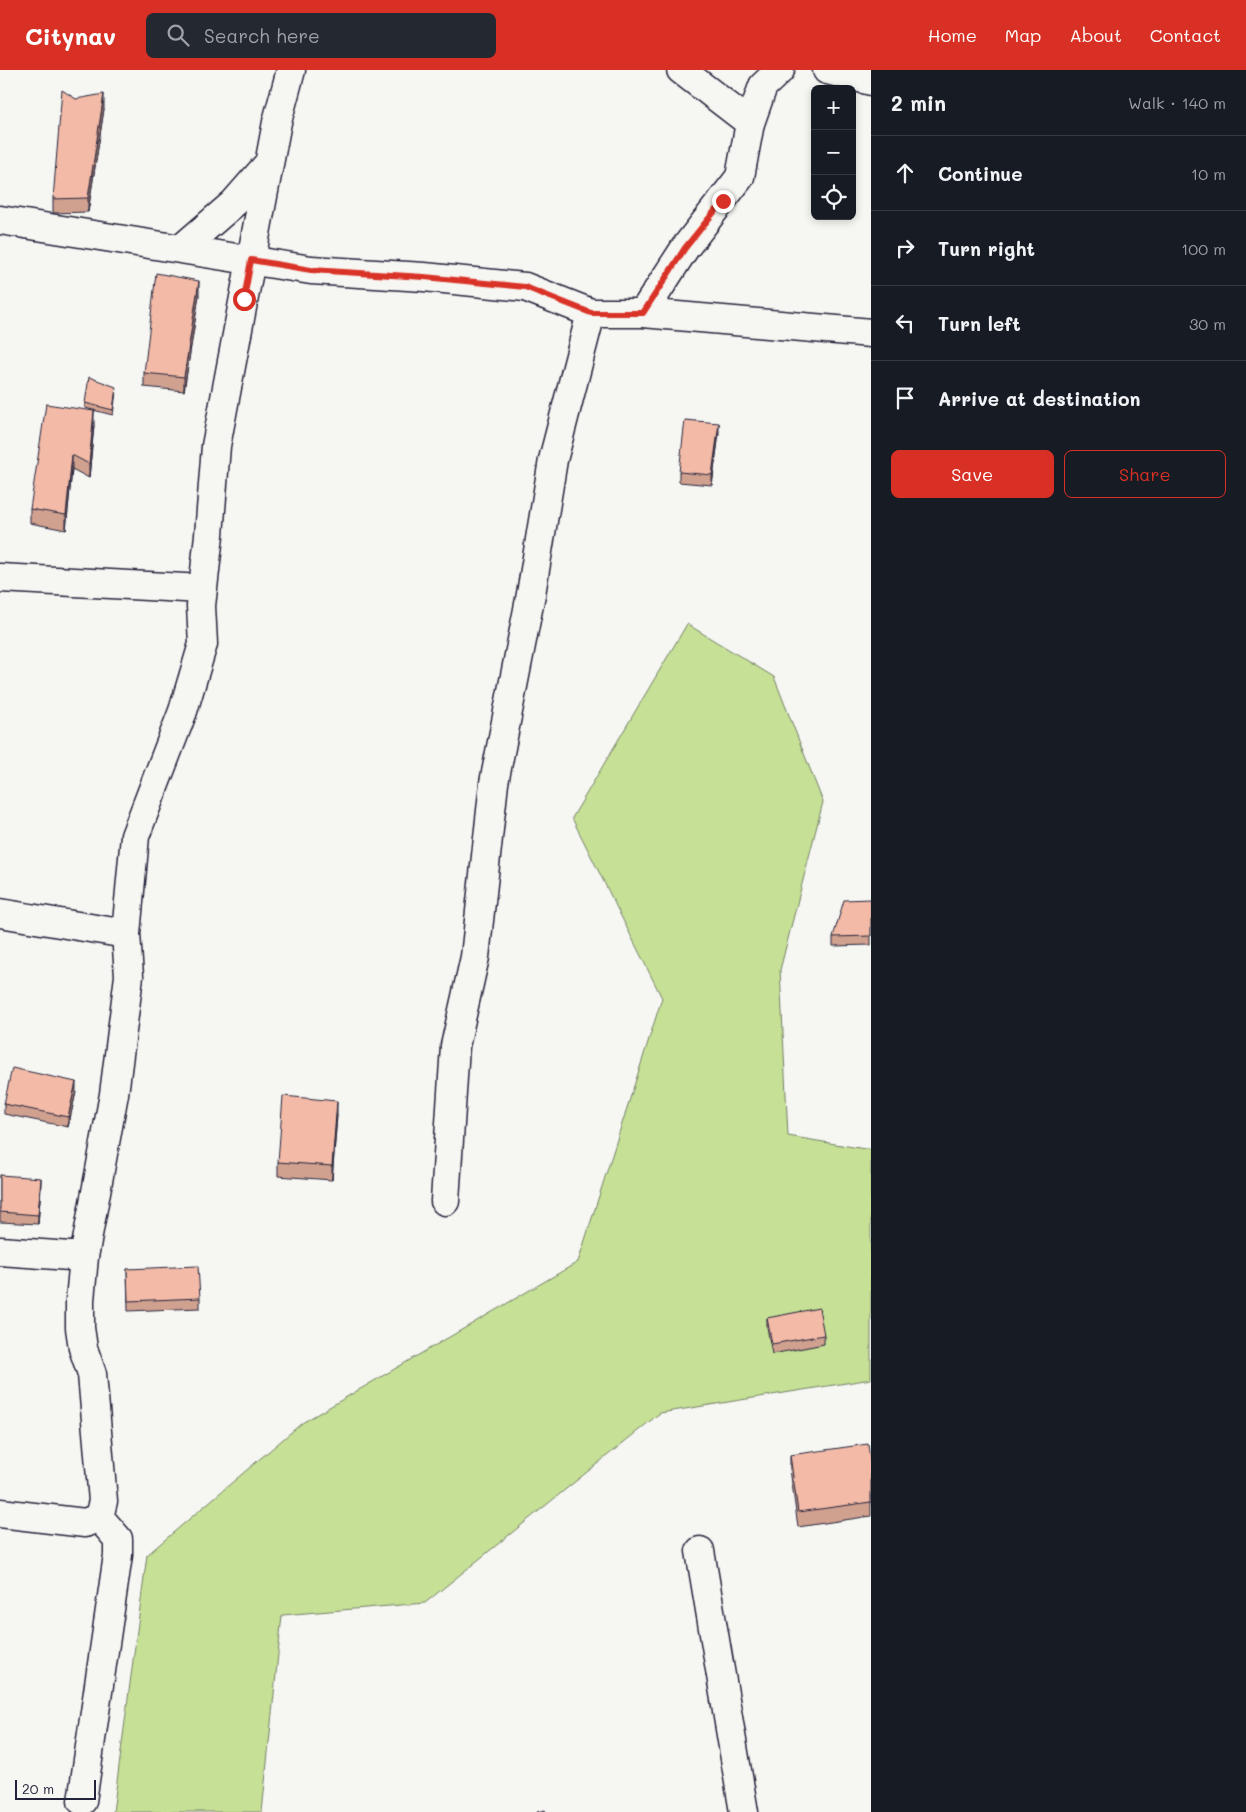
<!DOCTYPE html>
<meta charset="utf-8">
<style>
body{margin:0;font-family:Mali,sans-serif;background:#242831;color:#f1f3f6}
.controls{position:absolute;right:15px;top:15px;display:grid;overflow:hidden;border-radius:8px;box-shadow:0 2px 8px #0003}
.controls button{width:45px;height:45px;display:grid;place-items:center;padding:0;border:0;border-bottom:1px solid #363941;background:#171b24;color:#f1f3f6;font:25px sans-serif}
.scale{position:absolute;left:15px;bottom:12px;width:81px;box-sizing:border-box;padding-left:5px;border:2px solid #22223b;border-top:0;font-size:14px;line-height:18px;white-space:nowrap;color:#22223b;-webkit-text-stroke:4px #f6f6f2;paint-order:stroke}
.stop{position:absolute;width:15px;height:15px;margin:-11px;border:4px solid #d93025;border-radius:50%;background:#fff}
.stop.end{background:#d93025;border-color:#fff;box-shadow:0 1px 5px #0008}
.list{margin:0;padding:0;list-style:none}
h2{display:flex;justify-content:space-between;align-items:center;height:65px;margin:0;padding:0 20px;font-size:21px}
h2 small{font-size:16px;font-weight:400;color:#9ea1a6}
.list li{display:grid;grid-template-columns:32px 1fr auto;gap:15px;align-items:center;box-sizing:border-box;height:75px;padding:0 20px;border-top:1px solid #363941}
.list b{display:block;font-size:19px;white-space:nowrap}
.list em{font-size:16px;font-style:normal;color:#9ea1a6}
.actions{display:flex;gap:10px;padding:15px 20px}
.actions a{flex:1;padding:11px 0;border:1px solid #d93025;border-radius:8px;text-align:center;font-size:18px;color:#d93025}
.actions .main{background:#d93025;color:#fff}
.icon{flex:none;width:28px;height:28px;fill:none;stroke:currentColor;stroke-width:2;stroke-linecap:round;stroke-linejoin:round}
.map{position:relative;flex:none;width:871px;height:1742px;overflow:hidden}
header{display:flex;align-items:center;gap:30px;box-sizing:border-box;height:70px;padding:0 25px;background:#d93025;color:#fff}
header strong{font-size:24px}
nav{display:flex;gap:28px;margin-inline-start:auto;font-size:18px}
.search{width:350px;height:45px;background:#242831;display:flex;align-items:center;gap:12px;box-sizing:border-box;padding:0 18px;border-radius:8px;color:#9ea1a6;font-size:19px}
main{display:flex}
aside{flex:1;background:#171b24}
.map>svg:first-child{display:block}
.green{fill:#c6e096;stroke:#748168}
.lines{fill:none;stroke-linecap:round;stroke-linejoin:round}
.minor-casing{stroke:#22223b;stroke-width:31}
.minor{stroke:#f6f6f2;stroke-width:28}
.wall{fill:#d1a190;stroke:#22223b}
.shaded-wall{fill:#aa8375;stroke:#22223b}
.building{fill:#f3bba7;stroke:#22223b}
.route{stroke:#d93025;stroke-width:6}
</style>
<header>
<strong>Citynav</strong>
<div class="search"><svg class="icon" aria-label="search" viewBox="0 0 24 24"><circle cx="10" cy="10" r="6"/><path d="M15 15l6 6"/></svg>Search here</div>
<nav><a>Home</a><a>Map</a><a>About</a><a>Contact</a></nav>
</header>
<main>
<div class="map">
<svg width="871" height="1742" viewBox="0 0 871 1742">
<rect width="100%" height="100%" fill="#f6f6f2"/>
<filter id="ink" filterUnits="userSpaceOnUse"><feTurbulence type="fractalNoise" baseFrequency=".02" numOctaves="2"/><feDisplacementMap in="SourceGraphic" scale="10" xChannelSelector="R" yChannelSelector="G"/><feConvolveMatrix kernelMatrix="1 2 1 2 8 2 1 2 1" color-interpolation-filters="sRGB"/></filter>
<g filter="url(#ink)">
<path class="green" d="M687,554l87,53 49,125 -43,168 8,166 83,14v229l-211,34 -235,190 -143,12 -20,197h-149l34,-257 155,-132 276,-161 84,-264 -90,-180z"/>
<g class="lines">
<defs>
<path id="minor" d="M681,0l69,53
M827,0l44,11
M0,150l311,50 113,7 101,10 66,26h52l228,20
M182,178l52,-45 35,-40
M643,243l42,-65 55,-71 10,-54 13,-37 17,-16
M0,508l203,11
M0,843l126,21
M445,1131l10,-155 20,-89 19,-174 37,-189 22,-134 38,-147
M0,1181l84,6
M0,1443l85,10 14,-6 4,-16 -11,-127 -9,-26 -3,-20v-28l4,-43 30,-163 15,-118 -3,-42 9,-98 48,-125 20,-67 -2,-38 8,-71 7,-89 61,-324 14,-52
M700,1481l44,261
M82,1731l36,-246v-16l-19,-22"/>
</defs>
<use href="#minor" class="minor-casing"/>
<use href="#minor" class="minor"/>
</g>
<path class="wall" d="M76,29l28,10 -16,103 -35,1v-14z
M199,225l-15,96 -40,-4v-14z
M116,322l-3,23 -28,-7v-5z
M94,355l-5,53 -17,-9 -6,61 -36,-7v-14z
M719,363l-7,52 -33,-3v-10z
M871,829v46l-38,1v-9z
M76,1022l-8,35 -64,-13v-10z
M337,1045l-5,65 -54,-4v-14z
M0,1105l41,12 -3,37 -38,-2z
M127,1199l73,29v10l-72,3z
M767,1248l57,17v9l-52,10 -5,-27z
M790,1385l81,12v49l-73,11 -8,-58z"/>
<path class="shaded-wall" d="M104,24v15l-16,103v-14z
M199,211v14l-15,96v-14z
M94,341v14l-5,53v-14z
M719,353v10l-7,52v-10z
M72,385v14l-6,61v-15z
M76,1012v10l-8,35v-10z
M337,1031v14l-5,65v-14z
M41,1108v9l-3,37v-9z"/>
<path class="building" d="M62,20l14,9 28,-5 -16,104 -35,1z
M156,203l43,8 -15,96 -40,-4z
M89,307l27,10 -3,23 -28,-7z
M46,334l48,7 -5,53 -17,-9 -6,60 -36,-6z
M685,350l34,3 -7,52 -33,-3z
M871,829v37l-38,1 11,-37z
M12,998l64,14 -8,35 -64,-13z
M283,1026l54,5 -5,65 -54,-4z
M0,1105l41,3 -3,37 -38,-3z
M198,1196l2,32 -72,3 -1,-32z
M819,1238l5,27 -52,9 -5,-26z
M868,1374l3,23v35l-73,10 -8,-57z
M545,1740l1,2h-9z"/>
</g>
<g class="lines" filter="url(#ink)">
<path class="route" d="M244,229l7,-39 60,10 113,7 101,10 66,26h52l42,-65 38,-47"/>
</g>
</svg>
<div class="controls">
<button>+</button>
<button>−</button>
<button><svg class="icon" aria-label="locate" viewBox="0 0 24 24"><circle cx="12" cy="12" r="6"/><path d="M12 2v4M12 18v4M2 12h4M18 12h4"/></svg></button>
</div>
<div class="scale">20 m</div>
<div class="stop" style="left:244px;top:229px"></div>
<div class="stop end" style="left:723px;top:131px"></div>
</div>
<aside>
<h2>2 min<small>Walk · 140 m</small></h2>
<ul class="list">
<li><svg class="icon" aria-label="ahead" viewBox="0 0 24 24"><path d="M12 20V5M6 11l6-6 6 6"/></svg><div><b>Continue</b></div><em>10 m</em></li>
<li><svg class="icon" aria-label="right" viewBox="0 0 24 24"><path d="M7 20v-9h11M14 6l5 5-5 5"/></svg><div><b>Turn right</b></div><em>100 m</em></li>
<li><svg class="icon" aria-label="left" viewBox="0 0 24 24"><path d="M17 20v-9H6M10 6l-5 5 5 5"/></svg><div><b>Turn left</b></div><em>30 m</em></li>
<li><svg class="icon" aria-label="arrive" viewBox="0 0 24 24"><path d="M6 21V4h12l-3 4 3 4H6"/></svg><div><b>Arrive at destination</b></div></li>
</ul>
<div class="actions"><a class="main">Save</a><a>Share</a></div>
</aside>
</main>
